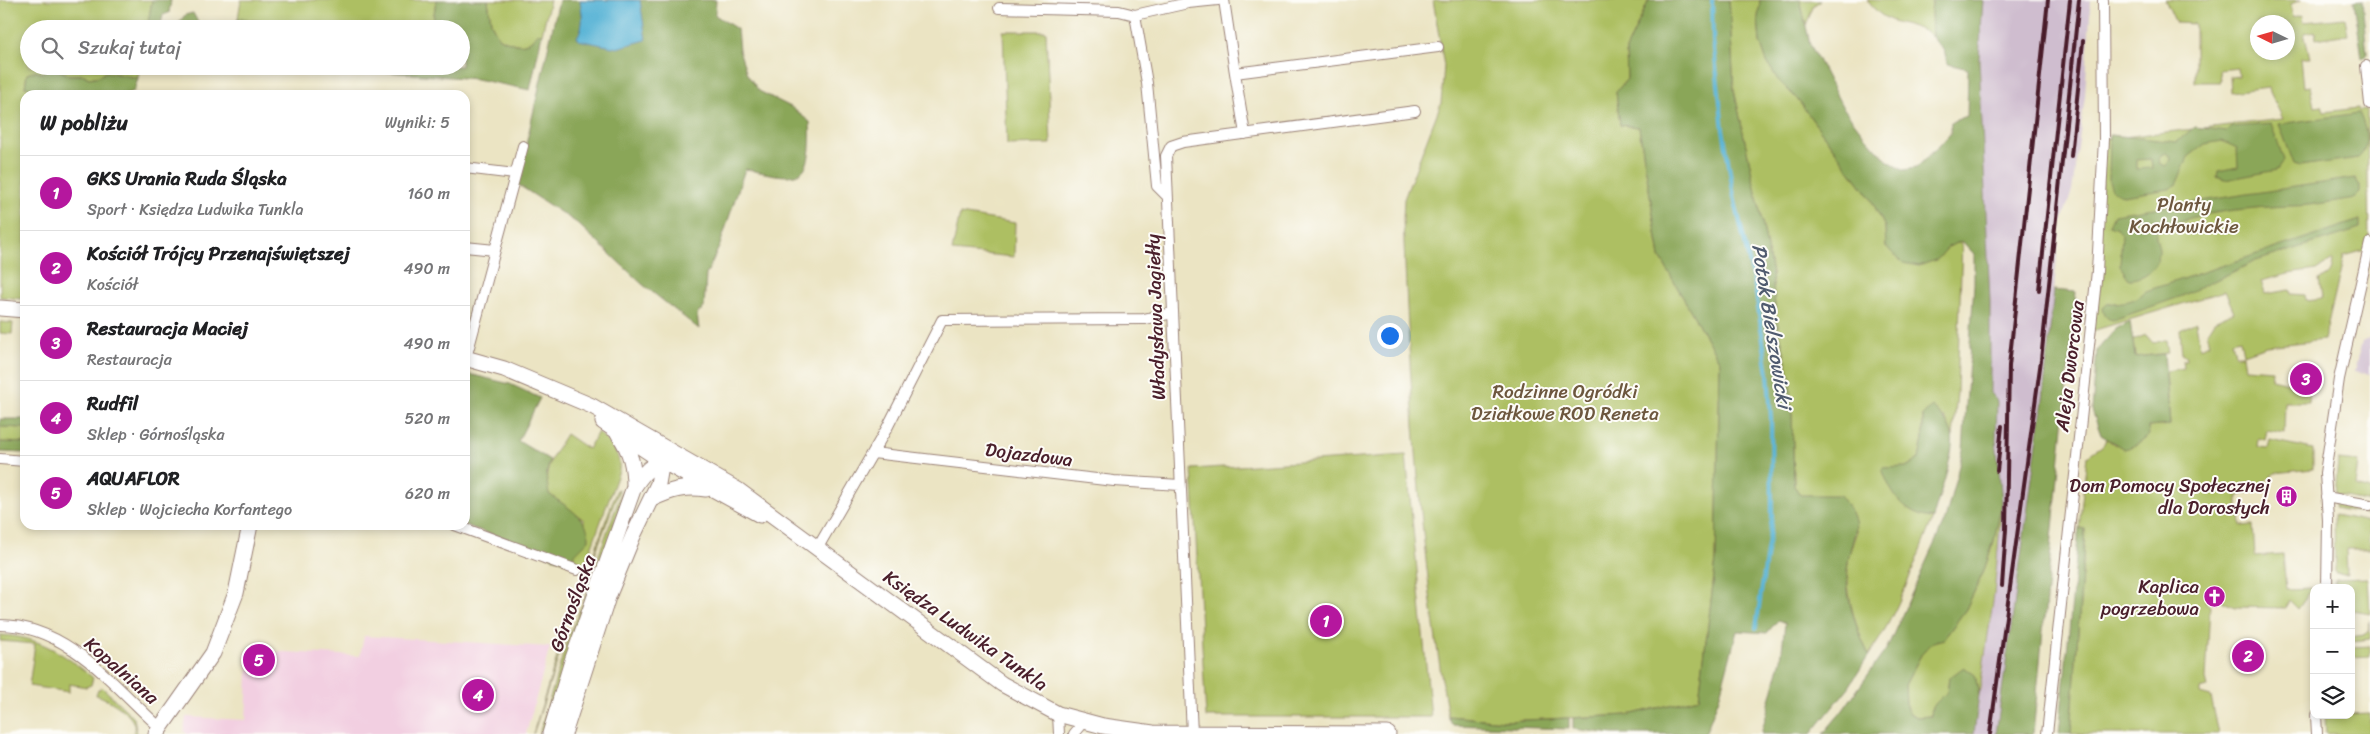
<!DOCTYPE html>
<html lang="pl">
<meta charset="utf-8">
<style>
body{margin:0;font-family:Sriracha,sans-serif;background:#f2f2f2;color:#202124}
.controls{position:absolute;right:15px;bottom:15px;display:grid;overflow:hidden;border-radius:10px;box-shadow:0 2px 8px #0003}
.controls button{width:45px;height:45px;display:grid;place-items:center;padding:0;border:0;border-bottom:1px solid #e0e0e0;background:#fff;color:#202124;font:25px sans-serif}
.compass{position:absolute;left:2250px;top:15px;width:45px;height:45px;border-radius:50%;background:#fff;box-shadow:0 2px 8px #0003;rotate:275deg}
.you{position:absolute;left:1389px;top:335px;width:18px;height:18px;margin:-12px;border:4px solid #fff;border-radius:50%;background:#1a73e8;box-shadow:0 0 0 8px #1a73e833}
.badge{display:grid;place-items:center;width:32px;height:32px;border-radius:50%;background:#b5179e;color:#fff;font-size:16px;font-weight:700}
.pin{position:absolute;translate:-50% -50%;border:2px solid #fff;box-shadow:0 1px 5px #0006}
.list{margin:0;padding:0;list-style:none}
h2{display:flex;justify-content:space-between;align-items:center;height:65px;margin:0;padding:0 20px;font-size:21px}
h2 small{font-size:16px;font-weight:400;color:#757577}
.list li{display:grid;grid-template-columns:32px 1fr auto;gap:15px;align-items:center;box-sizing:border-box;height:75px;padding:0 20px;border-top:1px solid #e0e0e0}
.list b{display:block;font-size:19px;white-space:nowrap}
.list p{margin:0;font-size:16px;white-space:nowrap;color:#757577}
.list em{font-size:16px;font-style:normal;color:#757577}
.icon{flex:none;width:28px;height:28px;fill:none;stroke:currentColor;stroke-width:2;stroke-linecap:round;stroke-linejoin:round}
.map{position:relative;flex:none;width:2370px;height:734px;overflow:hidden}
.search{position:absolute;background:#fff;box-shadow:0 2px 8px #0003;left:20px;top:20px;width:450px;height:55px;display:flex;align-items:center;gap:12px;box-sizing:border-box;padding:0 18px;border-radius:28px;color:#757577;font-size:19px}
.panel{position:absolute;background:#fff;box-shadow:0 2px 8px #0003;left:20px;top:90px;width:450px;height:440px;border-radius:15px}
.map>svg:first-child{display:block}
.built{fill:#f2cfe1}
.industrial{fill:#cfbdcf}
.green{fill:#adbf62;stroke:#7c6f46;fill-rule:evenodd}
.forest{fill:#8aa658;stroke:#6a6242;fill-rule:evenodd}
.water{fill:#58b4d6;stroke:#516a80}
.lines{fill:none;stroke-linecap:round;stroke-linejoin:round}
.stream{stroke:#58b4d6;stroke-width:4}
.street-casing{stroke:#9a8277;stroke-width:12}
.secondary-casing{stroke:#9a8277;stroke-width:17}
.street{stroke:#fff;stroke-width:10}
.secondary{stroke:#fff;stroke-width:15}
.rail{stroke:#4a1f2b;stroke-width:4}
.labels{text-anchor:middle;stroke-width:4;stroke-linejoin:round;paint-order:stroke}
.park-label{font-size:19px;fill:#6d573e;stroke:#fdfcf7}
.street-label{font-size:19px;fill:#4a1f2b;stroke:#fdfcf7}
.poi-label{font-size:19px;fill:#4a1f2b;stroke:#fdfcf7;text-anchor:end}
.water-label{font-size:20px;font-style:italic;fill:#505b6f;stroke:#fdfcf7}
</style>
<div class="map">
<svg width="2370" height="734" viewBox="0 0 2370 734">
<rect width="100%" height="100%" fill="#fdfcf7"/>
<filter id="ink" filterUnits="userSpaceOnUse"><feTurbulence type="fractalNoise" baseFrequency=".02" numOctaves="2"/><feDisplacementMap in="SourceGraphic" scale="10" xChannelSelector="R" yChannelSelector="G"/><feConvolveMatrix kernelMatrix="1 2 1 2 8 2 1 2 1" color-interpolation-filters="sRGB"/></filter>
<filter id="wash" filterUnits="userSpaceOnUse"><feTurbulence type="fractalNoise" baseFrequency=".0096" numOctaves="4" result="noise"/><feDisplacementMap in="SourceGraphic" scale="20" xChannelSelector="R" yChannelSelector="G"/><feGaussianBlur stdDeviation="1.12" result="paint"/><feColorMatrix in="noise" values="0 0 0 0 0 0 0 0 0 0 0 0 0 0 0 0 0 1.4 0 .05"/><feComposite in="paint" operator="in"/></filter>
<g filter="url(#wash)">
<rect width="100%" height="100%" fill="#ebe4c3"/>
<path class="built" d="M364,636l186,11 -24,87h-339l-3,-3 2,-14 60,3 3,-70 111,6z"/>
<path class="industrial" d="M1983,0h108l-6,96 -13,95 -12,36 -17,173 -47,334h-22l20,-139 3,-194 -7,-8 -11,-335z
M2370,338v36l-16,-3 8,-29z"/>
<path class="green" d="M0,0h152l-5,29h-118v37h111l-2,12 -32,-6 -7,4 -10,2 -5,-3h-16l-7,-4 -34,3 -2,13 45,8h-45v204l-25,-2z
M241,0h195l-4,29h-123l-71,-11z
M488,0h62l-8,34 -4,-1c-13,17 -21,12 -39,5l-8,-15z
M1433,0h216l-23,50 1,29 -11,13 4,33 19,2 21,130 60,105 -4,198 -17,138 -71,17 -123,6 -57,-5c-29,-164 -38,-330 -45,-497l1,-20 37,-96 3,-37z
M1729,0h31l-2,18 2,24 7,20 11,18 19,19 74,100 14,28 1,21 51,11 11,-12 14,-6 -5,152 -4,44 -8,-19 -22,-3v24l-4,20 -13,8 22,51h5c-19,47 -35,96 -64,137 -14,-28 -23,-59 -21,-91 0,-11 6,-23 9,-34l-58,-35 -5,-10 -3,-104 -15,-64 -4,-43 -11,-58 -27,-126z
M1800,0h22l-8,5 -8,20z
M1867,0h66l-2,10 1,27c-23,-19 -43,-6 -65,-37z
M2165,0h136l-10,4 2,13 10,-2 1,7 41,-4 3,16 -32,5 -1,-8 -11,2 6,25h-9l3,29 6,-1 4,21 8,-1 2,6 34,-4 1,3 8,-1 2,139 -25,7 -20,84 -58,6 -23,8 -3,-15 -8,2 3,14h8l2,13 27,2 -1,9 39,9 -1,14h-24l-1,31 -17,-3 -2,10 -7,-2 -1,9 11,1 2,-8 43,9v20l-38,4 -22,18 -15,5v17l2,1 1,12 12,-1 2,31 28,-2 3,35 27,-1 -15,21 -9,-9 -3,8 -51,-1 -12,-5v-11l-17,1v11l4,3 -4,73 2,8 -8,2v5l11,3 8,37h-148l14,-205 -6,-1 8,-72 15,-10 5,-7 8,6 33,-18 22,-2 -4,-54 18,-3 -1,-8h3l-1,-5h-3l-2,-25 16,-8 4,26 10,-4 -3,-12 7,-11 20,-9 -9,-21 -133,40 12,-192 179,-20 -15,-31 -37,5 -1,-16 9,-1 -1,-8 -19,2 1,12h-25v-58l-19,-1zM2258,22h30v30h-30zM2333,260c-1,12 -2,15 -14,20l3,18 -16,2 -1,-5 -14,-1 -1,-4 -25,4 -4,-13 27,-7 29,-4z
M1003,31h43l5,113 -44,1z
M960,214l55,9 -1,34 -62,-6z
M0,322l13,1 -1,11 -12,-1z
M2146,335l7,8 13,-3 2,13 -33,4 -2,-17z
M0,427l25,1v15l-25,-1z
M598,432c13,12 23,21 21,39l-36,100 -2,1 -10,-8 4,-10 6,-7 3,-27 -35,-26c-8,-23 5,-40 17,-60l22,15z
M1406,455l25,262h-225l-14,-248z
M2338,460l20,2 -3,24 15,4v12l-35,-7z
M617,489l2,1 -27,72h-1z
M626,489l-83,245h-4l30,-99 21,-49 4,-18 28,-77z
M2335,501l35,7v7l-36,-7z
M2002,502l-8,93 -15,100 -4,-20 -26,3 -2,14 -15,15 -1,9 -14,1 -8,-4 -3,-6 -1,-22 16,-30 12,-14 11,-2 22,-30 17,-36 11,-32z
M2334,515l36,7v27h-24l1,25 -12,-1z
M2368,578l2,35 -17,-3 -2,12v-34h-17l1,-9z
M2370,619v20l-19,2v-4l12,-2 5,-3z
M0,635c38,1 65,19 93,43l-2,7 -5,2 -17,-3v8l-40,-6 6,-42 -35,-3z
M564,635h2l-33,99z
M2370,646v11l-19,1v-11z
M102,687l32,31 3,16h-3c0,-4 1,-9 -1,-12 -4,-10 -26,-24 -37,-27l1,-4z
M2370,713v21h-44l-1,-19z"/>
<path class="forest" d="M152,0h19l-2,13 -6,2 -3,14h-13z
M436,0h52l3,23 8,15c18,7 26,12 39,-5l4,1 -12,56 -54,-11 -127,-10 -1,-3h113v-37h-29z
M559,0h157l-1,15 22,14 2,21 8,24 12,17 32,16 19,15c3,64 -12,58 -65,47l-25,76 -14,30 -2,33 -7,6 2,15 -57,-45 -65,-61 -60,-39z
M1649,0h80l5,90 27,126 11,58 4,43 15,64 3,104 6,10h40c26,35 13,31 8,67 -5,30 8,67 21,93l-20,32 -38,47h-50l20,-75 4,-36 -7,-3 -11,13 -30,-2 -18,67 -14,36h-92l-40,-5v-11l55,-3 71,-17 17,-138 4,-198 -60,-105 -21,-130 -19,-2 -4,-33 11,-13 -1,-29z
M1760,0h40l10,44 32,62 22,29 23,25 16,10 13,-2 24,-23 10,-11 1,-12 16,-6 1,-47 -20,-5 -4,-13 -12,-14 -1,-27 2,-10h50l-4,58 11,244v91l7,8 -1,38 6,63 -8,39 -11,32 -17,36 -22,30 -11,3 -12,13 -16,30 1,22 3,6 8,4 14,-1 1,-9 15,-15 2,-14 15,-11 11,8 4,20 -5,39h-151l20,-24 44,-62 58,-128 18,-70 11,-166v-30l-12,-13 -14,6 -10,12 -19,7 -16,-3 -17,-16 -1,-20 -14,-28 -74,-100 -19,-19 -11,-18 -7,-20 -2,-24z
M2362,0l5,54 -5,4 -8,-57z
M193,13l8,15 4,1h-26v-6l6,-8z
M238,18l71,11h-79l6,-4z
M50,69l11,2 8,4h15l5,3 10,-2 7,-4 32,6 -4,13 -10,4h-54l-45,-8 2,-13 9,-3 5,2z
M2359,113c8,15 11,35 -1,45l-58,8 -6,-2 -15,-40z
M2271,124l13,36 -7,10 -52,10 -8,-3 1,-6 20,-4 -1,-19 -15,-7 -17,3 -17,13 -12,28 -7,4 -46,7 -11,-6 -3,-9 1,-46 67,7 17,-15 32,4 7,-4zM2166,153l4,3 1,4 -6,6 -5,-2 -1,-5 2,-4zM2151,159l1,9 -15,1v-9z
M2355,178l5,8v7l-5,5c-21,3 -43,8 -65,8 -36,1 -91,6 -125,20 -3,1 -8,3 -9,7 -1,5 3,12 3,18 0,16 -16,29 -30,28l-9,-13 2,-33 -5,-5 -8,-3 5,-11z
M2360,220v9l-104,32 -74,35 -69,24c-7,-1 -9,-5 -10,-12l4,-4c18,-3 24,0 39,-13z
M2054,290l22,2 -43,442h-37l47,-334z
M2130,321l5,36 29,-3 6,71 -22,2 1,8c-7,8 -15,12 -25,14l-23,-14 -9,-25 5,-60 19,-21z
M465,373l45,11 30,14 -22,43 32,19 -4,15 3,19c16,12 41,24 40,46l-14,14 -4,10 -106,-39v-84l3,-22z
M1932,407c9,8 17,16 20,28 4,14 -15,67 -19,83 -29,-2 -43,-25 -51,-50l24,-1 13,-8 4,-20v-24z
M0,419h25v9l-25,-1z
M0,442l25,1v10l-25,-1z
M2079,528l6,1 -14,205h-12z
M1448,716l57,5 64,-3v11l-117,-4z"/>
<path class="water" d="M580,0h60l6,40 -29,8 -39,-8 -1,-3c8,-13 5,-22 3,-37z"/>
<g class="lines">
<path class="stream" d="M1712,0l1,40 10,89 11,68 21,90 13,87 3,44 1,99 -16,111"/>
</g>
</g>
<g filter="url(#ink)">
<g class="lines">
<defs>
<path id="street" d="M1224,0l11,73 203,-26
M999,8l120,3 16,4 12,68 10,103 10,10
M1135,15l53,-12 30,-3
M2366,66l4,38
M1235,73l10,61
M465,168l50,6
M465,247l30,3
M466,358l57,-212
M873,453l241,28 66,4
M0,459l25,2
M2326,497l44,8
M455,525l122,45
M817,549l70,-121 55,-108 202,-1 29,-6
M2327,588l1,-68 -3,-47 14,-94 31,-136
M0,625c65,0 111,57 155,98l6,10
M1058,714l1,20
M2316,715l1,19
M1074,734l10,-12
M1192,734l-26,-578 5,-10 12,-4 232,-31
M2047,734l50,-463 7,-132 -1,-139"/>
<path id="secondary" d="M0,308l25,2
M465,358l39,11 88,37 146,84 264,194 56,30 45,12 50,7 235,1
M603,422l59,39 98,54
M619,435c12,17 15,32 15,52
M652,499c19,-9 33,-13 54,-10
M156,734l57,-81 23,-60 14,-68
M550,734l22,-73 62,-174c14,-22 21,-25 47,-29
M564,734l44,-137 25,-61 25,-52 4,-23 -3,-9"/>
</defs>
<use href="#street" class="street-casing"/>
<use href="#secondary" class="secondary-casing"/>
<use href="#street" class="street"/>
<use href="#secondary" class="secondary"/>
<path class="rail" d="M2071,156l12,-115
M2039,290l31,-290
M1997,471l5,-45
M2002,586l4,-57 3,-163 39,-366
M1990,734l51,-374 38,-360"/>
</g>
</g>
<defs>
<symbol id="building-disc" viewBox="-11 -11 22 22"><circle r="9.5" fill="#b5179e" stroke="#fdfcf7"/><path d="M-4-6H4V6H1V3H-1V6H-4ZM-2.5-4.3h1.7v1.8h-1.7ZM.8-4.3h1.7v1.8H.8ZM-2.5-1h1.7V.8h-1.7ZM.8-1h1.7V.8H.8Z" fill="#fff"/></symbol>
<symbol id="church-disc" viewBox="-11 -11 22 22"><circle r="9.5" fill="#b5179e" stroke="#fdfcf7"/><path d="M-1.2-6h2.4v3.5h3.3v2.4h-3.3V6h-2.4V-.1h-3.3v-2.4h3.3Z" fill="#fff"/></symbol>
</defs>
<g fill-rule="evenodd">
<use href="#building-disc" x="2274" y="484" width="25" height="25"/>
<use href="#church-disc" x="2202" y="584" width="25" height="25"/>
</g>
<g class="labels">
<g class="park-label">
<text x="2184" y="211">Planty<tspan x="2184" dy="22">Kochłowickie</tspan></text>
<text x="1565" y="398">Rodzinne Ogródki<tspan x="1565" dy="22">Działkowe ROD Reneta</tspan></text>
</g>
<g class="street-label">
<text transform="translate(1155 317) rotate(-92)" y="7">Władysława Jagiełły</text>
<text transform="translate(2069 366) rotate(-83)" y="7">Aleja Dworcowa</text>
<text transform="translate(1029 454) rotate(7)" y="7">Dojazdowa</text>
<text transform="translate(572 603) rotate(-70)" y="7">Górnośląska</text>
<text transform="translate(966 630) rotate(35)" y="7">Księdza Ludwika Tunkla</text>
<text transform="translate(122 670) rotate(41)" y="7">Kopalniana</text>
</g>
<g class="poi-label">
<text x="2270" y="492">Dom Pomocy Społecznej<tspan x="2270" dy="22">dla Dorosłych</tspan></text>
<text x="2199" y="593">Kaplica<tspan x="2199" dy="22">pogrzebowa</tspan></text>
</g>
<g class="water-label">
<text transform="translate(1772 326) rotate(81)" y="7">Potok Bielszowicki</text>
</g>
</g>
</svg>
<div class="controls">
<button>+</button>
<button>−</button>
<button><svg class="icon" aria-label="layers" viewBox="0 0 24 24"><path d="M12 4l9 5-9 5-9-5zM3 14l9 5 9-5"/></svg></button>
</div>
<svg class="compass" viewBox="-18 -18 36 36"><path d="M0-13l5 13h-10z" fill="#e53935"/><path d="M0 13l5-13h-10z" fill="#757577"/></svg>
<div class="you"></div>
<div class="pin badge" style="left:1326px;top:621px">1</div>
<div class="pin badge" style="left:2248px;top:656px">2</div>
<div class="pin badge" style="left:2306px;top:379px">3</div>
<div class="pin badge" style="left:478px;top:695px">4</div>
<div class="pin badge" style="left:259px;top:660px">5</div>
<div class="search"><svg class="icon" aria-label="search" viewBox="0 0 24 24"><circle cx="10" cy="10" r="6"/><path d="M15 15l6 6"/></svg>Szukaj tutaj</div>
<section class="panel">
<h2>W pobliżu<small>Wyniki: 5</small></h2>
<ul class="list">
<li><span class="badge">1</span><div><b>GKS Urania Ruda Śląska</b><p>Sport · Księdza Ludwika Tunkla</p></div><em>160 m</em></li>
<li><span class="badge">2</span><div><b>Kościół Trójcy Przenajświętszej</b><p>Kościół</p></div><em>490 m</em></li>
<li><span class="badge">3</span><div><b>Restauracja Maciej</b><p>Restauracja</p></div><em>490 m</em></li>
<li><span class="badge">4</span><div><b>Rudfil</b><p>Sklep · Górnośląska</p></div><em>520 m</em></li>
<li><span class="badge">5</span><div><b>AQUAFLOR</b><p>Sklep · Wojciecha Korfantego</p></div><em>620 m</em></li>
</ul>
</section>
</div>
